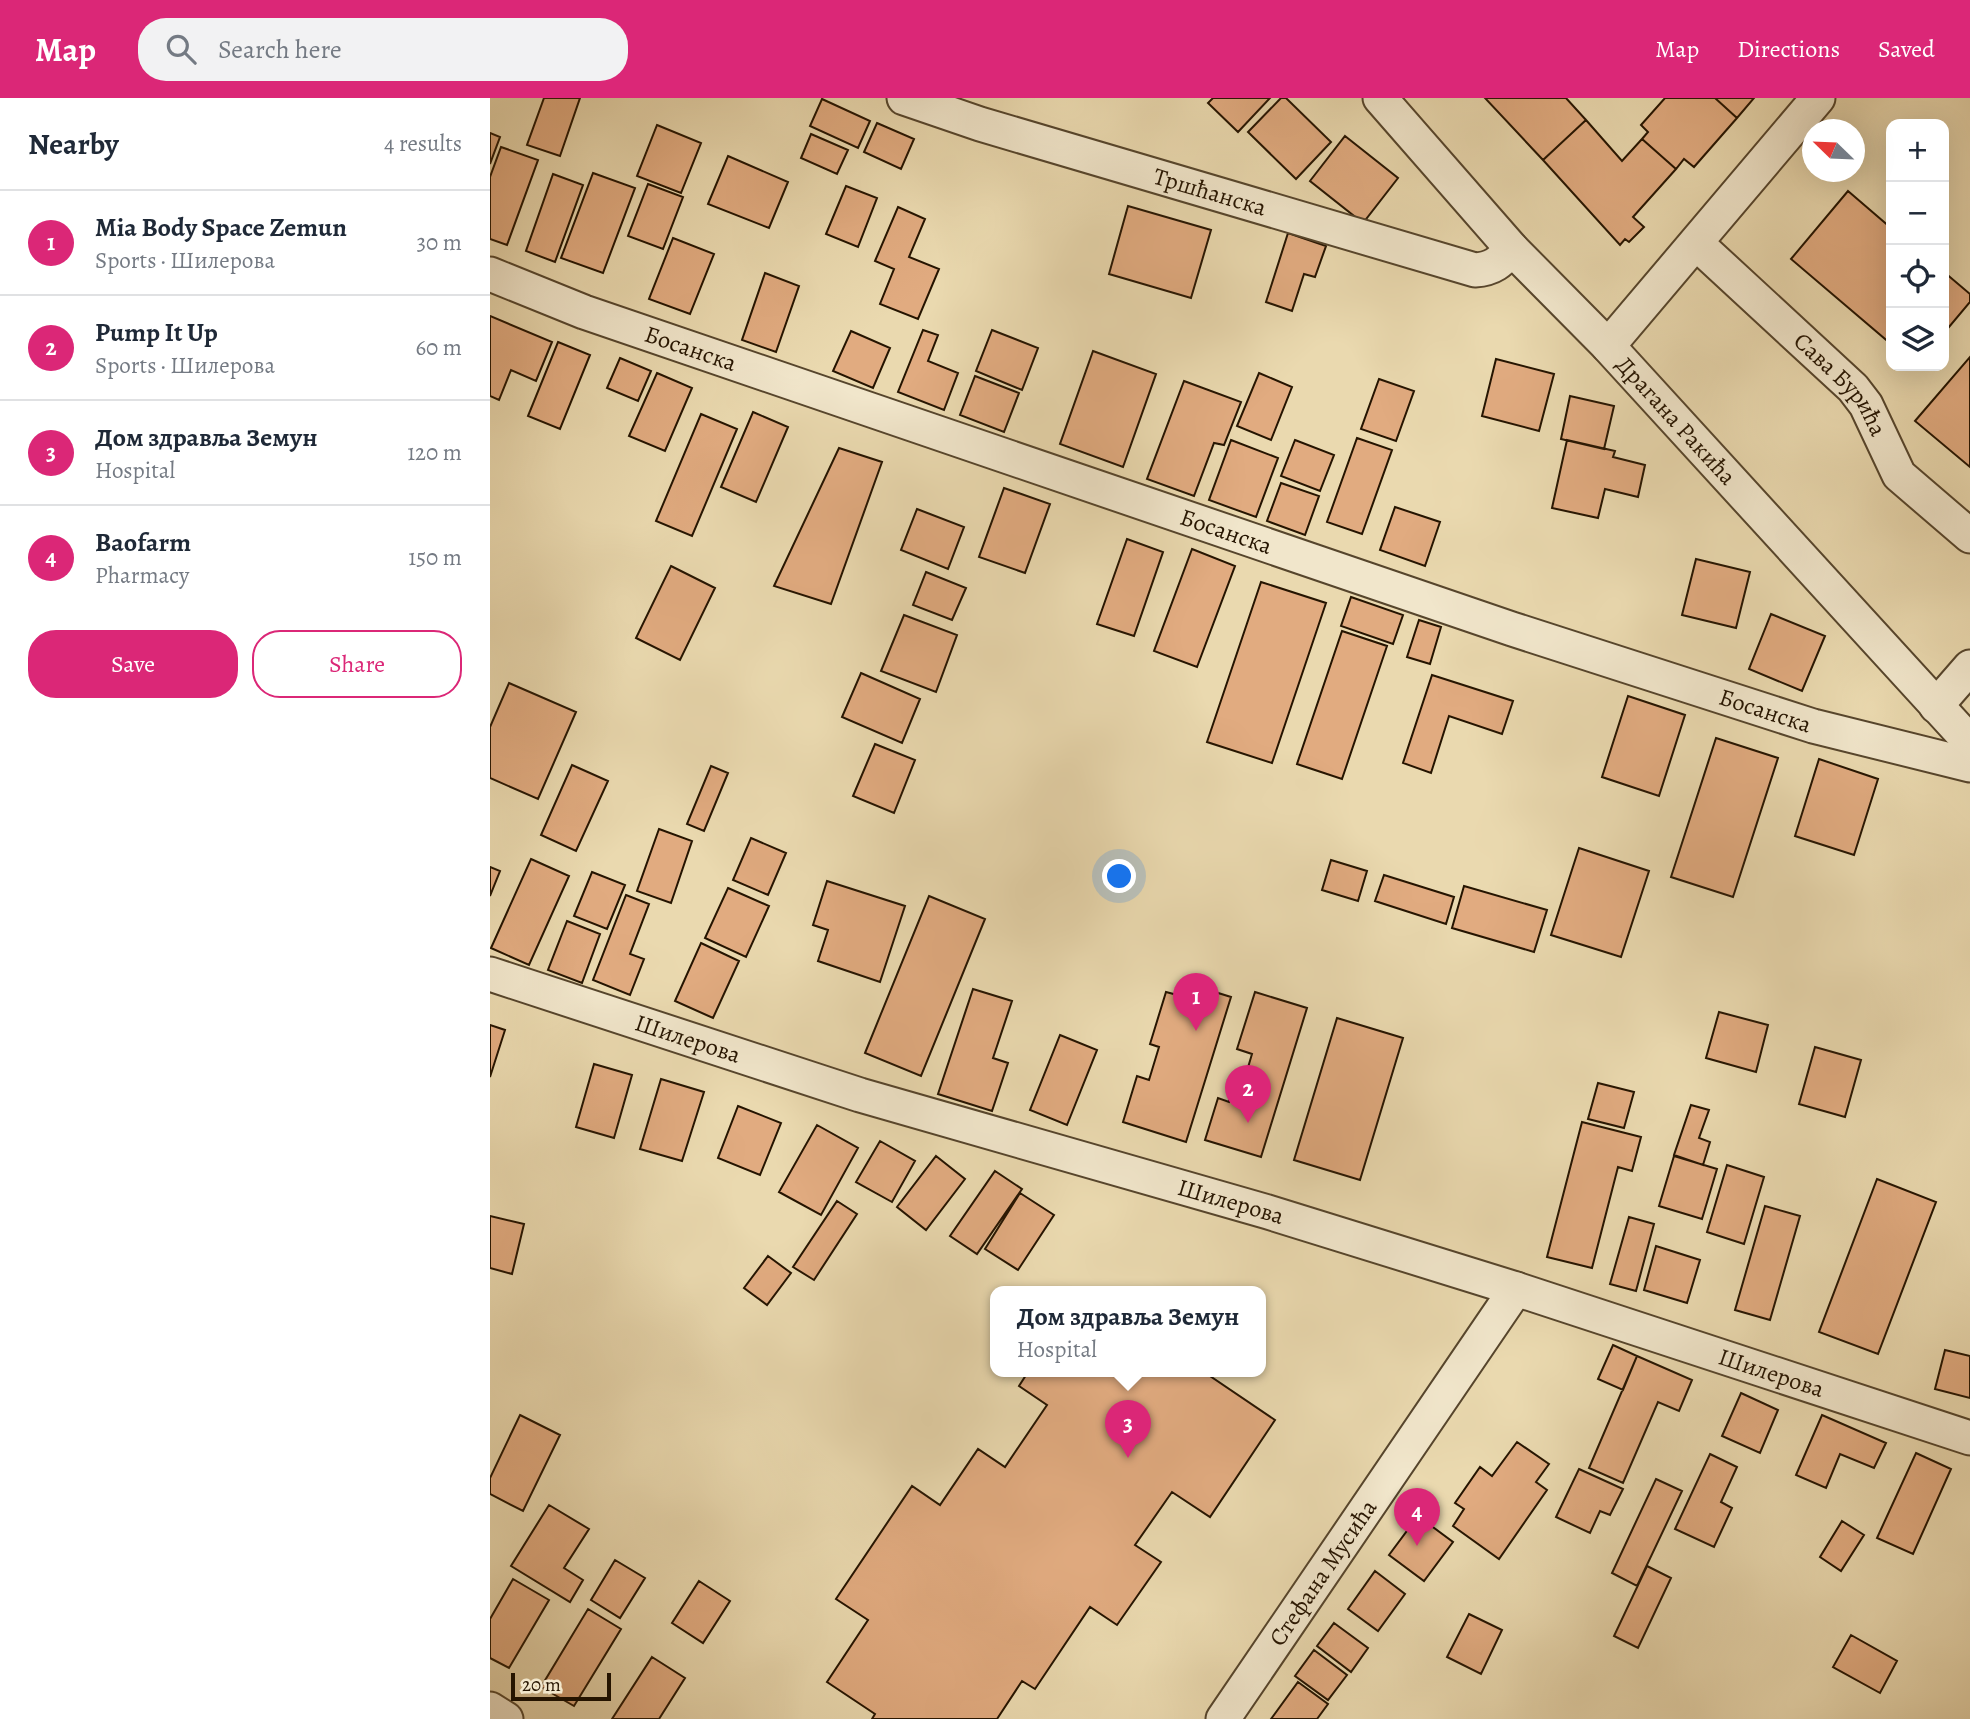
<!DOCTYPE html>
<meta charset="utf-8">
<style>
body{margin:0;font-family:Alegreya,serif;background:#f2f2f3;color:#1f2937}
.controls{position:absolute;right:21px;top:21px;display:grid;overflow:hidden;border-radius:14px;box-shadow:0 7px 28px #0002}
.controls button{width:63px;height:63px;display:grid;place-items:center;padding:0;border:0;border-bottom:2px solid #e0e1e3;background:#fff;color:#1f2937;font:35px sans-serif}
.compass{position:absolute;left:1312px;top:21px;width:63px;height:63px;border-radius:50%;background:#fff;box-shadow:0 7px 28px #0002;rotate:293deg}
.scale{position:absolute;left:21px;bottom:18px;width:100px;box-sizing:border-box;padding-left:7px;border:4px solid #251400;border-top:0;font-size:19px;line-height:24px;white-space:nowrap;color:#251400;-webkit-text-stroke:5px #f1e6cb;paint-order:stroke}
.you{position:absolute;left:630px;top:779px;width:24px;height:24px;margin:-18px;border:5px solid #fff;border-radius:50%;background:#1a73e8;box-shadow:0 0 0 10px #1a73e833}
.badge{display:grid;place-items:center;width:46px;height:46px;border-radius:50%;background:#db2777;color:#fff;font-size:23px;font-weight:700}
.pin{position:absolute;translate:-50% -58px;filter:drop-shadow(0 2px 4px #0008)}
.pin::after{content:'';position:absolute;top:37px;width:24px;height:21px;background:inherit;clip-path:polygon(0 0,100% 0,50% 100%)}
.popup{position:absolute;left:500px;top:1188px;width:276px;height:91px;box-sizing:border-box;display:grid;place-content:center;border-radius:14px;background:#fff;filter:drop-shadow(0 2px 5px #0005);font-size:23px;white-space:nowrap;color:#747a83}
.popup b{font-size:26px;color:#1f2937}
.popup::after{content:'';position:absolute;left:50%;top:100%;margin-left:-14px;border:14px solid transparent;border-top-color:#fff}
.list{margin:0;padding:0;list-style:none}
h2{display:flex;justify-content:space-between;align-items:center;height:91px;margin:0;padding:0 28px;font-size:30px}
h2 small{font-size:23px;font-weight:400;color:#747a83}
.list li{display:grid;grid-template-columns:46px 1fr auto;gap:21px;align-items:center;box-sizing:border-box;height:105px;padding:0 28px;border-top:2px solid #e0e1e3}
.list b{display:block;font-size:26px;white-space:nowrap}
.list p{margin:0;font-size:23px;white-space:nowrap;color:#747a83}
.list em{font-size:23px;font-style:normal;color:#747a83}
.actions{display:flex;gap:14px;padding:21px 28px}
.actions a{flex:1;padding:16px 0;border:2px solid #db2777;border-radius:28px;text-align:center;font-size:24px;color:#db2777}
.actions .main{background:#db2777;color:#fff}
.icon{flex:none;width:38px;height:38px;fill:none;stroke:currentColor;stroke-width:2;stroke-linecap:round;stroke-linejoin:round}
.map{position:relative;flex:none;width:1480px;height:1621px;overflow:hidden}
header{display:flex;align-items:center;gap:42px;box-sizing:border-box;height:98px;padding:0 35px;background:#db2777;color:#fff}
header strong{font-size:33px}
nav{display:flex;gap:38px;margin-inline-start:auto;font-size:24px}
.search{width:490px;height:63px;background:#f2f2f3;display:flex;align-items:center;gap:18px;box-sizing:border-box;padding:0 24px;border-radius:28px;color:#747a83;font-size:26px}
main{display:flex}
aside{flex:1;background:#fff}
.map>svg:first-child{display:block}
.building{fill:#e1ab80;stroke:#251400;stroke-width:2}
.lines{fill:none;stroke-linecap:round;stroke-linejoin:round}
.minor-casing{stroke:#56452c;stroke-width:37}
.minor{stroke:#f1e6cb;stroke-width:33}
.labels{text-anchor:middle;stroke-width:7;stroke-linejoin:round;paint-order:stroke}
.street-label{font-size:24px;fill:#251400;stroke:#f1e6cb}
</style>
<header>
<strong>Map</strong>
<div class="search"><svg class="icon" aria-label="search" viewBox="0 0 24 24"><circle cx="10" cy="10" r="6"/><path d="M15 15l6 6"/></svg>Search here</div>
<nav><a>Map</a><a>Directions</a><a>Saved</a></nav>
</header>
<main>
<aside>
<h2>Nearby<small>4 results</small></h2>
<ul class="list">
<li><span class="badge">1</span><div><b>Mia Body Space Zemun</b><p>Sports · Шилерова</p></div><em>30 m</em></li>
<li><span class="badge">2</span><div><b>Pump It Up</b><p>Sports · Шилерова</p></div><em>60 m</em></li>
<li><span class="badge">3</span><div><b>Дом здравља Земун</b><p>Hospital</p></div><em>120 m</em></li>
<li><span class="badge">4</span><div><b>Baofarm</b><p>Pharmacy</p></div><em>150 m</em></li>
</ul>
<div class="actions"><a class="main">Save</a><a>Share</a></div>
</aside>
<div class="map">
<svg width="1480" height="1621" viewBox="0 0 1480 1621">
<rect width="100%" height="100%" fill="#ead9af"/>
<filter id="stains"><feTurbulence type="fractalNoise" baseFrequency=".00286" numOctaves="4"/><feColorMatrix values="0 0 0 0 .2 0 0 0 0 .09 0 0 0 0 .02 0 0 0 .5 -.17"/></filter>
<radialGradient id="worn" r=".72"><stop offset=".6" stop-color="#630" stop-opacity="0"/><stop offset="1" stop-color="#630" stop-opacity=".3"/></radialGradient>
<path class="building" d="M54,0h36l-20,58 -33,-11z
M723,0h57l-32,34 -30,-29z
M791,0h5l45,44 -35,37 -48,-47z
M995,0h81l20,22 -43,40z
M1175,0h50l22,20 -43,49 -10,-8 -8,10 -34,-30 6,-7 -7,-7z
M1225,0h39l-17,20z
M332,1l48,22 -12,27 -48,-22z
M1096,22l36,41 20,-22 34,30 -43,48 11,10 -15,15 -4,-3 -5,6 -77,-85z
M387,25l37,16 -13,30 -37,-17z
M167,27l44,18 -20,50 -44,-17z
M0,35l10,4 -10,27z
M321,36l37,16 -11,24 -36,-16z
M855,38l53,42 -35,45 -53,-42z
M11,49l37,13 -31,85 -17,-6v-62z
M238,58l60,26 -19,46 -61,-24z
M103,75l42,15 -32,85 -42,-15z
M63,76l30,11 -28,77 -29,-11z
M158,86l35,13 -20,52 -35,-13z
M356,88l31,12 -19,49 -32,-13z
M1358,93l43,37v116l-100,-85z
M638,108l83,24 -20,68 -82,-24z
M408,109l27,12 -16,38 30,12 -21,50 -38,-15 14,-35 -19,-8z
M798,135l38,13 -11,31 -11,-3 -12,37 -26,-9z
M183,140l41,16 -24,60 -41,-15z
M1454,174l26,22v8l-26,31z
M275,175l34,13 -23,66 -34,-12z
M0,218l62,26 -16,39 -25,-11 -12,30 -9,-4z
M433,232l15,5 -10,26 30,12 -14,37 -46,-18z
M502,232l46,18 -16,42 -46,-19z
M361,233l39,17 -17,40 -40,-17z
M68,244l32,13 -30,74 -32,-13z
M603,253l63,23 -33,93 -63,-23z
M1480,259v110l-55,-46z
M130,260l31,13 -13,30 -31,-13z
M1006,261l58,15 -15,57 -57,-15z
M167,275l35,15 -27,63 -36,-15z
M769,275l33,14 -21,53 -34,-14z
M485,278l44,17 -15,39 -44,-17z
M889,281l35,12 -18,50 -35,-12z
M694,283l57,21 -17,43 -10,-2 -20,53 -47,-17z
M1080,298l44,10 -10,43 -43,-10z
M263,314l35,15 -32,75 -35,-15z
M211,316l36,15 -45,107 -36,-15z
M867,340l35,12 -30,84 -35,-12z
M741,342l47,18 -22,59 -47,-17z
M805,342l39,15 -14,36 -39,-15z
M1077,342l48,11 -2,6 32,8 -7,32 -33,-8 -7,29 -46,-10z
M349,350l43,14 -51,142 -57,-18z
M791,385l38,13 -14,39 -38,-14z
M514,390l46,16 -25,69 -46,-16z
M905,409l45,15 -15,44 -45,-16z
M427,411l47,18 -16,42 -47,-19z
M637,441l36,13 -29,84 -37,-12z
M702,451l43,17 -38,101 -43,-16z
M1206,461l54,13 -14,56 -54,-13z
M181,468l44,22 -35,72 -44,-22z
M436,474l40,16 -14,32 -39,-15z
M771,484l65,21 -54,160 -65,-21z
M861,499l52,18 -10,29 -52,-18z
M1281,516l54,22 -23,55 -53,-22z
M414,517l53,20 -21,57 -55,-21z
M929,522l22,7 -11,37 -23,-7z
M852,533l45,15 -45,133 -45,-15z
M371,575l59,26 -18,44 -60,-26z
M942,577l81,26 -11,33 -53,-18 -18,57 -28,-10z
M19,585l67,29 -38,87 -48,-21v-51z
M1138,598l57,19 -26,81 -57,-19z
M1226,640l62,20 -45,139 -62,-20z
M385,646l40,16 -21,53 -41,-17z
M1329,661l59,20 -24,76 -59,-19z
M82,667l36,16 -32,70 -35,-16z
M221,668l17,7 -24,58 -17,-7z
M169,731l33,12 -21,62 -34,-12z
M261,740l35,15 -18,42 -35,-15z
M1089,750l70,23 -28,86 -70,-22z
M41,761l38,17 -40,89 -38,-17z
M841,762l36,11 -9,30 -36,-11z
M0,769l10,4 -10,25z
M102,774l33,13 -18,44 -33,-13z
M894,777l70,22 -8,27 -71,-23z
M337,783l78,25 -25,76 -62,-21 10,-31 -15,-5z
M974,788l83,24 -13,42 -82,-24z
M238,790l41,18 -23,51 -41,-19z
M136,797l23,9 -19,50 14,5 -14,36 -37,-15z
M439,798l56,23 -64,157 -56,-23z
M77,823l33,13 -18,49 -34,-13z
M211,845l38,18 -26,57 -38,-17z
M699,886l42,13 -45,145 -63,-20 14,-46 12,4 10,-33 -9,-3 16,-52 19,5z
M483,891l39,12 -19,57 15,5 -16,48 -54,-17z
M765,894l52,16 -46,149 -56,-17 13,-42 11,4 4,-13 8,2 11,-37 -15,-5z
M1229,914l49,13 -12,47 -50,-14z
M847,920l66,20 -43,142 -66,-20z
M0,927l15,5 -15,47z
M570,937l37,15 -30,75 -37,-15z
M1325,949l46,13 -16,57 -46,-13z
M104,966l38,11 -18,63 -38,-11z
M171,981l43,13 -22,69 -42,-12z
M1108,985l36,9 -10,36 -36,-9z
M1201,1007l18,5 -10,28 11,4 -7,23 -29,-10z
M248,1008l43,17 -21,52 -42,-17z
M1092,1024l59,15 -9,34 -14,-4 -26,101 -45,-11z
M327,1027l41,23 -37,67 -42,-23z
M390,1043l35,20 -23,41 -36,-20z
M446,1058l29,23 -39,51 -29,-23z
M1184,1058l43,13 -15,50 -43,-13z
M1237,1067l37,12 -20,67 -37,-12z
M505,1073l27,18 -45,65 -27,-18z
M1387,1081l59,23 -58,152 -59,-22z
M530,1095l34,22 -36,55 -33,-21z
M347,1103l20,13 -43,66 -21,-13z
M1275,1108l35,10 -30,104 -35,-10z
M0,1118l34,8 -12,50 -22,-6z
M1139,1119l25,7 -18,67 -26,-7z
M1166,1148l44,14 -13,43 -43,-13z
M278,1158l23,17 -24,32 -23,-17z
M1123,1247l24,11 -14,34 -25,-11z
M1455,1252l25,6v42l-35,-9z
M1147,1258l55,24 -13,31 -21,-9 -35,81 -34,-15z
M538,1274h176l71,48 -65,97 -38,-25 -37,53 26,17 -44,63 -27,-18 -55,82 -13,-8 -25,38h-125l3,-5 -48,-32 41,-62 -32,-21 76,-113 28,19 38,-56 27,18 42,-62 -28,-19z
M1251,1295l37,17 -18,43 -38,-17z
M30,1317l40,20 -37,76 -33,-17v-16z
M1332,1317l64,28 -12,25 -34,-14 -14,34 -30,-13z
M1027,1344l32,22 -13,18 11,8 -48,69 -46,-33 11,-17 -9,-6 25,-36 12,9z
M1426,1355l35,16 -38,85 -36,-16z
M1220,1356l27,13 -16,35 11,6 -18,39 -39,-18z
M1089,1371l44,20 -13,26 -10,-4 -10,22 -34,-16z
M1166,1381l26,12 -45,95 -25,-13z
M59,1407l40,24 -25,39 19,12 -13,22 -59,-36z
M928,1418l35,26 -29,39 -35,-26z
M1352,1423l22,14 -23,36 -21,-14z
M125,1462l30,18 -25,40 -29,-18z
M1157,1468l24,12 -33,70 -24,-12z
M885,1473l30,23 -27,37 -30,-22z
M23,1481l36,21 -40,68 -19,-10v-39z
M209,1483l31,20 -27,42 -31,-20z
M98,1511l33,20 -47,77 -33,-19z
M979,1516l33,16 -21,44 -34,-17z
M844,1525l34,25 -17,24 -34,-26z
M1361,1537l46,26 -17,32 -47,-26z
M824,1552l33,25 -19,25 -33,-24z
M162,1559l33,21 -26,41h-47z
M808,1584l30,22 -11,15h-46z"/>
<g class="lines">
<defs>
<g id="minor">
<path id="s1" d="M414,0l76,26 495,146c18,-1 25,-8 37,-21"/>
<path id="s2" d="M890,0l132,151 96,97 362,396"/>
<path id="s3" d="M1206,145l157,145 13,17 33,70 71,61"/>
<path id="s4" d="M0,176l94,38 928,317 301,97 157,39"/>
<path d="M1118,248l210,-248"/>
<path d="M1446,608l34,-39"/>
<path id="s5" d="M0,876l370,121 408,117 248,77 454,149"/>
<path d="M0,1611l16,10"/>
<path id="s6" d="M733,1621l293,-430"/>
</g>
</defs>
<use href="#minor" class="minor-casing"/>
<use href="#minor" class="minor"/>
</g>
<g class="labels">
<g class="street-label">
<text dy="8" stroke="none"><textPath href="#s1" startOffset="320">Тршћанска</textPath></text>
<text dy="8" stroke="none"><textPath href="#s4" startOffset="214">Босанска</textPath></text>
<text dy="8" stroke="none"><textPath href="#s3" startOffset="203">Сава Бурића</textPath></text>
<text dy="8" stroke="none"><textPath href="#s2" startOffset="438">Драгана Ракића</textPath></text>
<text dy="8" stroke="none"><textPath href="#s4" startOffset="780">Босанска</textPath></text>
<text dy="8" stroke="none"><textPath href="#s4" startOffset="1348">Босанска</textPath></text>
<text dy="8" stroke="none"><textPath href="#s5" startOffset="208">Шилерова</textPath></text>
<text dy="8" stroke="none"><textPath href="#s5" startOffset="775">Шилерова</textPath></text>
<text dy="8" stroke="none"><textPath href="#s5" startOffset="1342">Шилерова</textPath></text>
<text dy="8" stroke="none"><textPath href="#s6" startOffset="177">Стефана Мусића</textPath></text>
</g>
</g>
<rect width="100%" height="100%" filter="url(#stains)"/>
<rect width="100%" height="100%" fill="url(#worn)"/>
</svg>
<div class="controls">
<button>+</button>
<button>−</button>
<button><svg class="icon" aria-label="locate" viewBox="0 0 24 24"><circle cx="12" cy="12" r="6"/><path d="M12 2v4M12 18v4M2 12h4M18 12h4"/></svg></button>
<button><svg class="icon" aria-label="layers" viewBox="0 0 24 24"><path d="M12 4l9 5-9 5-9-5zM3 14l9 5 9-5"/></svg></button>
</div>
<svg class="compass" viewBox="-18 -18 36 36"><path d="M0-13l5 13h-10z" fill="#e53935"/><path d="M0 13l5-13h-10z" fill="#747a83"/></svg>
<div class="scale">20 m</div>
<div class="you"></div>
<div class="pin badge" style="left:706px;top:933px">1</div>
<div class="pin badge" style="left:758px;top:1025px">2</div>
<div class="pin badge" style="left:638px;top:1360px">3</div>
<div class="popup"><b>Дом здравља Земун</b>Hospital</div>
<div class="pin badge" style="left:927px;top:1448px">4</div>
</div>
</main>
